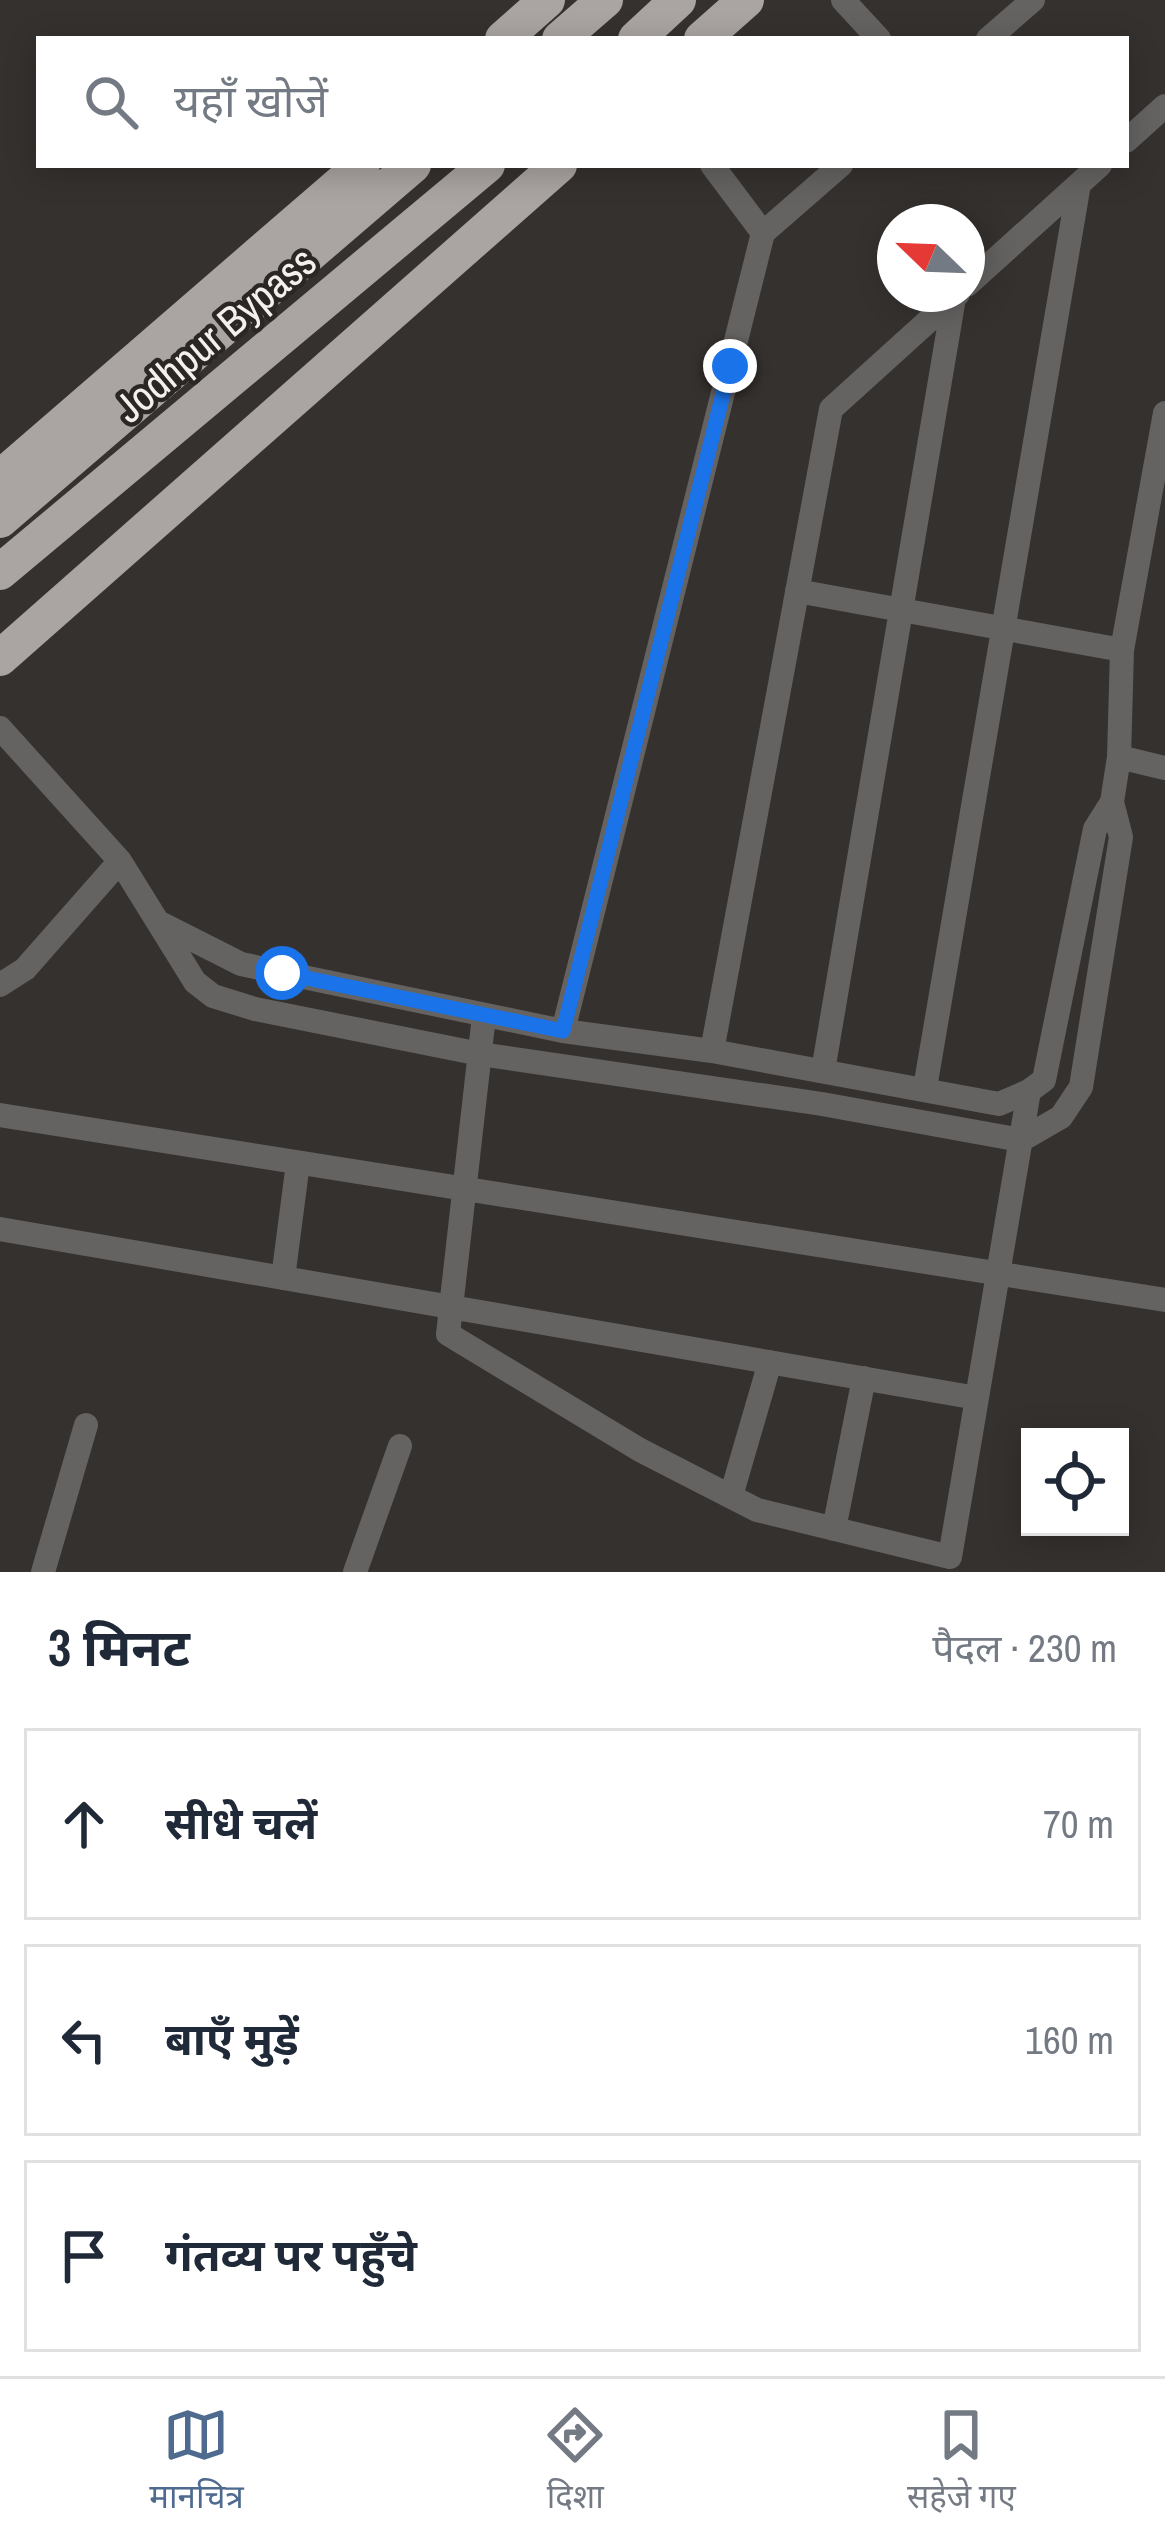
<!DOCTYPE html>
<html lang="hi">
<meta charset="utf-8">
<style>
body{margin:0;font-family:"Archivo Narrow","Noto Sans Devanagari",sans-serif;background:#f2f2f3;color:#1f2937}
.controls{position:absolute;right:36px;bottom:36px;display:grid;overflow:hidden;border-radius:0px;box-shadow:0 6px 30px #0003}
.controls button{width:108px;height:108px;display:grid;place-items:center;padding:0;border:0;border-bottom:3px solid #e0e1e3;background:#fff;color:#1f2937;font:60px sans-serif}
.compass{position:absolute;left:877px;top:204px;width:108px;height:108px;border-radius:50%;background:#fff;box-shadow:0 6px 30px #0003;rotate:293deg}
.stop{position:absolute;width:36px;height:36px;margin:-27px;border:9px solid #1a73e8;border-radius:50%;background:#fff}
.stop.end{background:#1a73e8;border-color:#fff;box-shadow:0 3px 12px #0008}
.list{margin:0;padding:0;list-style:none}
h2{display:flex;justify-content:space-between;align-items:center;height:156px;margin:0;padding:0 48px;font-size:51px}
h2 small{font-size:39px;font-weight:400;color:#747a83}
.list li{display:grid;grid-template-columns:78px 1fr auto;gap:36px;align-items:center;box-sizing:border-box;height:192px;margin:0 24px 24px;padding:0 24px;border:3px solid #e0e1e3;border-radius:0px}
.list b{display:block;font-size:45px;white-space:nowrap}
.list em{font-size:39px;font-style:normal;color:#747a83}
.icon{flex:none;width:66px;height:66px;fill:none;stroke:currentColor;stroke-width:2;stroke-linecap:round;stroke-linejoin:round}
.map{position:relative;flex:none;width:1165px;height:1572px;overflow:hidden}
.search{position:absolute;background:#fff;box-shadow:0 6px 30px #0003;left:36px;right:36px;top:36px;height:132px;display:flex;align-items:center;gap:30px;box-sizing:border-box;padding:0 42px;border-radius:0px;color:#747a83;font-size:45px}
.sheet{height:804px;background:#fff}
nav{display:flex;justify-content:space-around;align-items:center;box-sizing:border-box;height:168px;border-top:3px solid #e0e1e3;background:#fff;font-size:33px;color:#747a83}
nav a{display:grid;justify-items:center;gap:6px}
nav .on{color:#4e6b8f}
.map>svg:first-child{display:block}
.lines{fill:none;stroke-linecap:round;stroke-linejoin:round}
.street{stroke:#656362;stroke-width:24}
.highway{stroke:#aaa4a2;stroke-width:36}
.route{stroke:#1a73e8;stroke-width:15}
.labels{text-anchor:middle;stroke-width:9;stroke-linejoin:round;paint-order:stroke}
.street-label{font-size:42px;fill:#f3f0ee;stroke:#2b2725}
</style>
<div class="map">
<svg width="1165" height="1572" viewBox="0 0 1165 1572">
<rect width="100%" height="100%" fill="#35312f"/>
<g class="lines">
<path class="street" d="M843,0l36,39
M988,39l45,-39
M1126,141l39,-35
M712,165l51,68
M967,285l133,-120
M797,591l325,59
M0,728l120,133 75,121 18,14 42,13 225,45 342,50 199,36 40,-23 20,-30 40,-250 -9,-35 7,-45 3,-107 43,-237
M1119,757l46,11
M160,923l81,41 322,67 149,20 287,53 30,-13 15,-11 51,-251 17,-27
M0,985l25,-16 95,-108
M484,1016l-36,318 192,116 117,60 193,47 79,-466
M563,1031l200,-798 78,-68
M712,1051l119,-642 127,-115
M823,1071l131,-773
M925,1088l154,-904
M0,1115l1165,185
M0,1229l977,169
M283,1278l15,-115
M731,1496l39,-134
M834,1529l30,-151
M43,1572l43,-147
M355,1572l45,-126"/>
<path class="highway" d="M503,39l44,-39
M560,39l45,-39
M636,39l42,-39
M702,39l44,-39
M0,478l362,-313
M0,520l413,-355
M0,572l487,-407
M0,658l559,-493"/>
</g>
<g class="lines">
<path class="route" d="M282,973l281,58 167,-665"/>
</g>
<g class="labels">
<g class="street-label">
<text transform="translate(215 334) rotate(-40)" y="15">Jodhpur Bypass</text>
</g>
</g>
</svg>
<div class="controls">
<button><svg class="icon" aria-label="locate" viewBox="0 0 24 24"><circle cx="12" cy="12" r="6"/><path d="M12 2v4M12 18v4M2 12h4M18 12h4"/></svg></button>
</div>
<svg class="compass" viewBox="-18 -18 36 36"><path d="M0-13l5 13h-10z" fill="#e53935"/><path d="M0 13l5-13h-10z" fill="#747a83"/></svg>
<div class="stop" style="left:282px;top:973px"></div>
<div class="stop end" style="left:730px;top:366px"></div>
<div class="search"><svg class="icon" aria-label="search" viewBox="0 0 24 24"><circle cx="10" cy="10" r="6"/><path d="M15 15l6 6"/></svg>यहाँ खोजें</div>
</div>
<section class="sheet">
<h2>3 मिनट<small>पैदल · 230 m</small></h2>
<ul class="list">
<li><svg class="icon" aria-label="ahead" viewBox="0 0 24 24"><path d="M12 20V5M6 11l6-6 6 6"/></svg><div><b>सीधे चलें</b></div><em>70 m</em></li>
<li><svg class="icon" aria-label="left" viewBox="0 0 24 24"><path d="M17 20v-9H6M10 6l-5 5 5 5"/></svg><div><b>बाएँ मुड़ें</b></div><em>160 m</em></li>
<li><svg class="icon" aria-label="arrive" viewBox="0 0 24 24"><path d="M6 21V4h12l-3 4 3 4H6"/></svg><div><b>गंतव्य पर पहुँचे</b></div></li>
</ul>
</section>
<nav>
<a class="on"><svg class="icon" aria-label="map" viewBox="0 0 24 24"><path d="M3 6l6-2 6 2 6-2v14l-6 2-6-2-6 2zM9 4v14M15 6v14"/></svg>मानचित्र</a>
<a><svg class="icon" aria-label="directions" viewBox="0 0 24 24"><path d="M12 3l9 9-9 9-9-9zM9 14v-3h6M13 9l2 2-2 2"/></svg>दिशा</a>
<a><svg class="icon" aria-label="saved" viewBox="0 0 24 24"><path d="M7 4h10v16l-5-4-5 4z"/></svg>सहेजे गए</a>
</nav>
